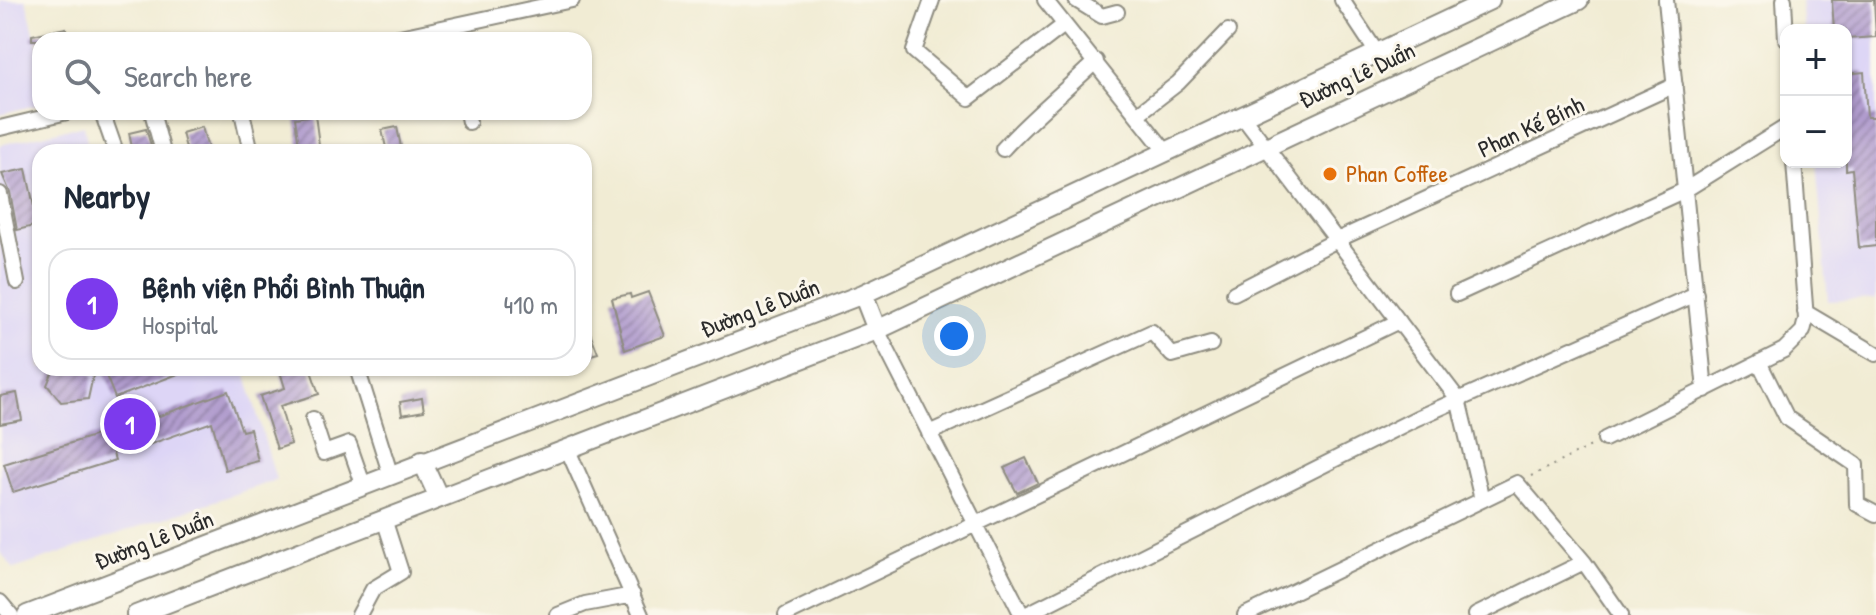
<!DOCTYPE html>
<meta charset="utf-8">
<style>
body{margin:0;font-family:"Patrick Hand",sans-serif;background:#f6f6f7;color:#1f2937}
.controls{position:absolute;right:24px;top:24px;display:grid;overflow:hidden;border-radius:16px;box-shadow:0 2px 6px #0004}
.controls button{width:72px;height:72px;display:grid;place-items:center;padding:0;border:0;border-bottom:2px solid #e0e1e3;background:#fff;color:#1f2937;font:40px sans-serif}
.you{position:absolute;left:954px;top:336px;width:28px;height:28px;margin:-20px;border:6px solid #fff;border-radius:50%;background:#1a73e8;box-shadow:0 0 0 12px #1a73e833}
.badge{display:grid;place-items:center;width:52px;height:52px;border-radius:50%;background:#7c3aed;color:#fff;font-size:26px;font-weight:700}
.pin{position:absolute;translate:-50% -50%;border:4px solid #fff;box-shadow:0 2px 8px #0006}
.list{margin:0;padding:0;list-style:none}
h2{display:flex;justify-content:space-between;align-items:center;height:104px;margin:0;padding:0 32px;font-size:34px}
h2 small{font-size:26px;font-weight:400;color:#747a83}
.list li{display:grid;grid-template-columns:52px 1fr auto;gap:24px;align-items:center;box-sizing:border-box;height:112px;margin:0 16px 16px;padding:0 16px;border:2px solid #e0e1e3;border-radius:24px}
.list b{display:block;font-size:30px;white-space:nowrap}
.list p{margin:0;font-size:26px;white-space:nowrap;color:#747a83}
.list em{font-size:26px;font-style:normal;color:#747a83}
.icon{flex:none;width:44px;height:44px;fill:none;stroke:currentColor;stroke-width:2;stroke-linecap:round;stroke-linejoin:round}
.map{position:relative;flex:none;width:1876px;height:615px;overflow:hidden}
.search{position:absolute;background:#fff;box-shadow:0 2px 6px #0004;left:32px;top:32px;width:560px;height:88px;display:flex;align-items:center;gap:20px;box-sizing:border-box;padding:0 28px;border-radius:24px;color:#747a83;font-size:30px}
.panel{position:absolute;background:#fff;box-shadow:0 2px 6px #0004;left:32px;top:144px;width:560px;height:232px;border-radius:24px}
.map>svg:first-child{display:block}
.built{fill:#ddd5f6}
.building{fill:url(#building-hatch)}
.lines{fill:none;stroke-linecap:round;stroke-linejoin:round}
.minor-casing{stroke:#8e8c80;stroke-width:18}
.major-casing{stroke:#8e8c80;stroke-width:22}
.path{stroke:#8e8c80;stroke-width:2;stroke-dasharray:2 6;stroke-linecap:butt}
.minor{stroke:#fff;stroke-width:14}
.major{stroke:#fff;stroke-width:18}
.food-dot{fill:#e8710a;stroke:#fbf7ec;stroke-width:3}
.labels{text-anchor:middle;stroke-width:6;stroke-linejoin:round;paint-order:stroke}
.street-label{font-size:24px;fill:#2b2b2b;stroke:#fbf7ec}
.food-label{font-size:24px;fill:#c56008;stroke:#fbf7ec;text-anchor:start}
</style>
<div class="map">
<svg width="1876" height="615" viewBox="0 0 1876 615">
<defs>
<pattern id="building-hatch" width="6" height="6" patternUnits="userSpaceOnUse" patternTransform="scale(2)"><rect width="6" height="6" fill="#b19cce"/><path d="M-1 1l2-2M0 6l6-6M5 7l2-2" fill="none" stroke="#907fa7"/></pattern>
</defs>
<rect width="100%" height="100%" fill="#fbf7ec"/>
<filter id="ink" filterUnits="userSpaceOnUse"><feTurbulence type="fractalNoise" baseFrequency=".0125" numOctaves="2"/><feDisplacementMap in="SourceGraphic" scale="16" xChannelSelector="R" yChannelSelector="G"/><feConvolveMatrix kernelMatrix="1 2 1 2 8 2 1 2 1" color-interpolation-filters="sRGB"/></filter>
<filter id="wash" filterUnits="userSpaceOnUse"><feTurbulence type="fractalNoise" baseFrequency=".006" numOctaves="4" result="noise"/><feDisplacementMap in="SourceGraphic" scale="32" xChannelSelector="R" yChannelSelector="G"/><feGaussianBlur stdDeviation="1.8" result="paint"/><feColorMatrix in="noise" values="0 0 0 0 0 0 0 0 0 0 0 0 0 0 0 0 0 1.4 0 .05"/><feComposite in="paint" operator="in"/></filter>
<g filter="url(#wash)">
<rect width="100%" height="100%" fill="#f1ecd4"/>
<path class="built" d="M0,0h26l14,56v48l-40,10z
M1801,0h75v299l-48,2 -12,-139h30v-132h-42z
M84,125l5,27h-49v216h204l32,112 -262,89 -14,-17v-407z"/>
<g id="blocks">
<path class="building" d="M1832,0h42l2,37 -30,2v-9h-12z
M66,28l3,12h-37v-5z
M1864,72l3,45h9v129l-17,2 -7,-79 -6,1v-96z
M315,115l5,37h-20l-5,-34z
M202,127l7,25h-22l-5,-19z
M397,127l5,25h-15l-5,-22z
M146,129l6,20 -19,3 -4,-19z
M26,169l12,56 -21,5 -7,-38 -8,-18z
M648,292l17,44 -40,14 -13,-52 18,-4 1,4z
M584,317l14,36 -14,4z
M54,368h32l7,8 -5,23 -27,3 -14,-17z
M118,368h72l1,1 -76,29 -10,-25z
M279,368h31l9,26 -39,12 11,38 -14,5 -17,-53 25,-8z
M228,391l14,40 8,-2 8,32 -33,9 -13,-48 -78,28 -8,-22z
M17,393l5,27 -22,4v-28z
M422,398l2,13 -22,4 -2,-13z
M106,432l9,28 -102,32 -9,-28z
M1026,458l12,25 -21,10 -13,-25z"/>
</g>
</g>
<g filter="url(#ink)">
<use href="#blocks" fill-opacity="0" stroke="#8e8c80" stroke-width="2"/>
<g class="lines">
<defs>
<path id="minor" d="M932,0l-18,51 55,47 95,-73
M1045,0l122,153
M1076,0l26,16 15,-4
M1342,0l35,53
M1666,0l39,390
M1784,0l2,39
M386,40l186,-40
M102,112l14,40
M152,112l11,40
M242,112l9,40
M467,112l2,10
M1138,114l40,-31 50,-52
M1243,117l215,282 24,101
M0,128l67,-16
M1003,149c29,-32 62,-58 93,-88
M0,194l17,88
M1234,293l103,-53 338,-155
M1457,294l228,-104 101,-63
M1805,312l71,42
M877,330l145,285
M1759,362l28,56 69,47 1,39 19,10
M357,368l33,105
M313,419l11,34 25,-9 14,40
M929,433l223,-101 20,23 39,-11
M1605,439l179,-89 19,-19 3,-12 -12,-157
M567,448l74,167
M0,602l11,13
M359,615l14,-26 28,-17 -17,-53
M558,615l27,-11 48,-9
M786,615l613,-294
M1025,615l392,-197 279,-124
M1245,615l272,-132 67,79 37,53
M1476,615l108,-53"/>
<path id="major" d="M863,294l14,36
M422,461l17,37
M27,615l836,-321 627,-294
M136,615l741,-285 702,-330"/>
</defs>
<use href="#minor" class="minor-casing"/>
<use href="#major" class="major-casing"/>
<path class="path" d="M1531,476l62,-31"/>
<use href="#minor" class="minor"/>
<use href="#major" class="major"/>
</g>
</g>
<circle class="food-dot" cx="1330" cy="174" r="8"/>
<g class="labels">
<g class="street-label">
<text transform="translate(1357 75) rotate(-25)" y="8">Đường Lê Duẩn</text>
<text transform="translate(1531 127) rotate(-25)" y="8">Phan Kế Bính</text>
<text transform="translate(760 308) rotate(-21)" y="8">Đường Lê Duẩn</text>
<text transform="translate(154 540) rotate(-21)" y="8">Đường Lê Duẩn</text>
</g>
<g class="food-label">
<text x="1346" y="182">Phan Coffee</text>
</g>
</g>
</svg>
<div class="controls">
<button>+</button>
<button>−</button>
</div>
<div class="you"></div>
<div class="pin badge" style="left:130px;top:424px">1</div>
<div class="search"><svg class="icon" aria-label="search" viewBox="0 0 24 24"><circle cx="10" cy="10" r="6"/><path d="M15 15l6 6"/></svg>Search here</div>
<section class="panel">
<h2>Nearby<small></small></h2>
<ul class="list">
<li><span class="badge">1</span><div><b>Bệnh viện Phổi Bình Thuận</b><p>Hospital</p></div><em>410 m</em></li>
</ul>
</section>
</div>
